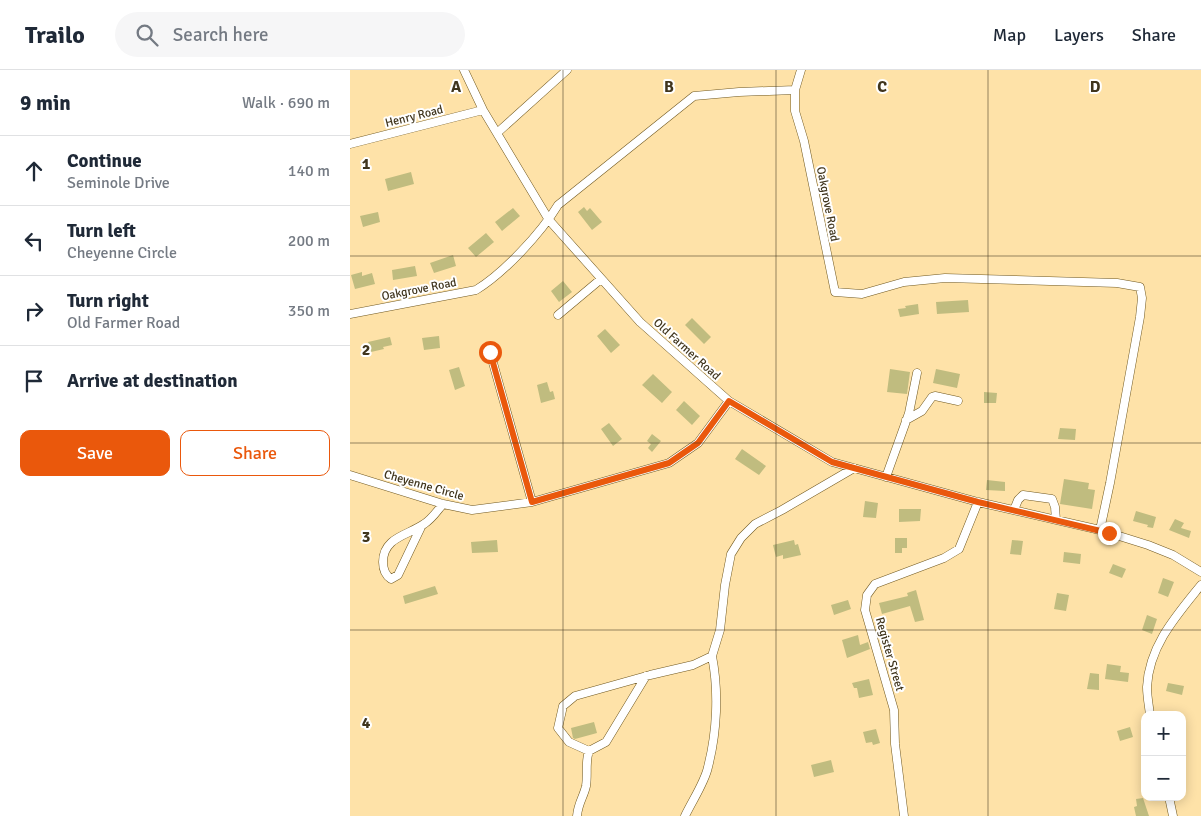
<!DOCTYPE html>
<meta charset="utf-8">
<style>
body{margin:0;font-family:Signika,sans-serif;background:#f6f6f7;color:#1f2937}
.controls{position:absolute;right:15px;bottom:15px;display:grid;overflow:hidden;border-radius:10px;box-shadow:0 2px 12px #0003}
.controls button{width:45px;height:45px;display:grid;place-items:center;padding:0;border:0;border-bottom:1px solid #e0e1e3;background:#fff;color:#1f2937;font:25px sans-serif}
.stop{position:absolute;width:15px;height:15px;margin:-11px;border:4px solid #ea580c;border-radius:50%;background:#fff}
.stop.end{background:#ea580c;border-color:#fff;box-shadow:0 1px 5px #0008}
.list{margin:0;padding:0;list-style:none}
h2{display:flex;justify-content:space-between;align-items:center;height:65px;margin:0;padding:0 20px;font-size:21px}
h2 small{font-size:16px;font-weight:400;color:#747a83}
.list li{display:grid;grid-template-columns:32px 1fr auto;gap:15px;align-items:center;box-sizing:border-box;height:70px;padding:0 20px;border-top:1px solid #e0e1e3}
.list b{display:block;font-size:19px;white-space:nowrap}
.list p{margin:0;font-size:16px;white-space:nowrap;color:#747a83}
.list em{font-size:16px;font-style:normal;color:#747a83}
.actions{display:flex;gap:10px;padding:15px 20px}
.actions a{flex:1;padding:11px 0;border:1px solid #ea580c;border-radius:10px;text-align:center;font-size:18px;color:#ea580c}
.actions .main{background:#ea580c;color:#fff}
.icon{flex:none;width:28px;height:28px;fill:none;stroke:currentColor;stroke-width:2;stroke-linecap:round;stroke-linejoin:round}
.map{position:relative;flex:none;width:851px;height:746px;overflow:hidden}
header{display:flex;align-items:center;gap:30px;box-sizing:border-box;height:70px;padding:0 25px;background:#fff;border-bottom:1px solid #e0e1e3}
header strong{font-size:24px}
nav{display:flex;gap:28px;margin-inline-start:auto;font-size:18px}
.search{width:350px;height:45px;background:#f6f6f7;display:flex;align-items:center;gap:12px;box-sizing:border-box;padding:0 18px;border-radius:28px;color:#747a83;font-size:19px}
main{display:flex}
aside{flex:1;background:#fff}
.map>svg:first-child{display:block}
.building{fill:#c0bc7f}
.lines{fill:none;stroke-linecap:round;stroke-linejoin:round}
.minor-casing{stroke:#715920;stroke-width:9}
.minor{stroke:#fff;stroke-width:8}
.route{stroke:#ea580c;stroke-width:6}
.grid{fill:none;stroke:#40351d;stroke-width:1;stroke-opacity:0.55}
.labels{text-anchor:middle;stroke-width:4;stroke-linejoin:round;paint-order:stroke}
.street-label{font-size:12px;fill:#40351d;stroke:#fff}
.grid-label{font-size:16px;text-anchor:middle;font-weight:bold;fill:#40351d;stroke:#fff;stroke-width:4;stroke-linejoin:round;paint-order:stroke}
</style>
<header>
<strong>Trailo</strong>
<div class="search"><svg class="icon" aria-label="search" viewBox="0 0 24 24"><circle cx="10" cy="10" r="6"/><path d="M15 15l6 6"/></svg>Search here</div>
<nav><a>Map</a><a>Layers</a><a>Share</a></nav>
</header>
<main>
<aside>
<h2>9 min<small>Walk · 690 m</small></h2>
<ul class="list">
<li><svg class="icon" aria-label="ahead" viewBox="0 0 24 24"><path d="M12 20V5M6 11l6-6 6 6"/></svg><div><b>Continue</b><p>Seminole Drive</p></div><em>140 m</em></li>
<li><svg class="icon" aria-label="left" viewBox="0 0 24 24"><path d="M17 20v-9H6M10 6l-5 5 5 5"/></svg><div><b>Turn left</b><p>Cheyenne Circle</p></div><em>200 m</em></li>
<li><svg class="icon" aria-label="right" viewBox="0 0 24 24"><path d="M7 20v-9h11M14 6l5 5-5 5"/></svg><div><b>Turn right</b><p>Old Farmer Road</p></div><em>350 m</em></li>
<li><svg class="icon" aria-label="arrive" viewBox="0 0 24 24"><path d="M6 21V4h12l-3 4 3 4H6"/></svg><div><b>Arrive at destination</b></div></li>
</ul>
<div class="actions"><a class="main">Save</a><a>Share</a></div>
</aside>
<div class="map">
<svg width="851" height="746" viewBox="0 0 851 746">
<rect width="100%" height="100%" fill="#fee2a8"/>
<path class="building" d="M61,102l3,12 -26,7 -3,-12z
M234,137l3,4 3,-3 12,14 -10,8 -14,-18z
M163,138l7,8 -18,15 -7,-9z
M28,142l2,10 -17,5 -3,-11z
M136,163l8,9 -18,15 -8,-9z
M103,185l3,11 -22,7 -4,-10z
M65,196l2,10 -24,4 -1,-10z
M12,202v4l10,-3 3,11 -20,5 -4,-14z
M213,211l9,11 -13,10 -8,-11z
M618,230l1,12 -32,2 -1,-12z
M568,234l1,10 -19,3 -2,-8 8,-1 -1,-2z
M342,248l19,19 -7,7 -19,-19z
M255,259l15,16 -9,8 -14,-17z
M89,266l1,12 -16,2 -2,-12z
M40,267l2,8 -9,2 1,2 -13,3 -3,-10z
M109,297l6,19 -10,4 -6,-20z
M540,299l20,3 -3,22 -20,-2z
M586,299l24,5 -3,14 -24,-5z
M303,304l19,18 -10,11 -20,-18z
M197,312l3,10 3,-1 2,8 -14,4 -4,-18z
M634,322l13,1 -1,10h-12z
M334,331l16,15 -8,9 -16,-15z
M259,353l13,16 -9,7 -12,-17z
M710,358l16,1 -1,11 -17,-1z
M302,364l9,7 -9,11 -4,-4 3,-4 -4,-3z
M392,379l24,17 -7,9 -24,-16z
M714,409l25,4 -1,6 7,1 -3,19 -32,-5z
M637,410l18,2v9l-19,-1z
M515,431l13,2 -2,15 -13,-1z
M549,439h22l-1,12 -21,1z
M786,441l20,6 -3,11 -6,-1 1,-2 -15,-4z
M825,449l9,4 -3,5 10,3 -2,7 -20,-8z
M545,468h12v10h-5v5h-7z
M147,470l1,12 -26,1 -1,-11z
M444,470l1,5 3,-1 3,11 -18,4v-4l-7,2 -3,-12z
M662,470l11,1 -2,14 -11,-1z
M714,482l17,2 -1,10 -17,-2z
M763,494l13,5 -4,9 -13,-5z
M813,508l11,4 -6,15 -10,-4z
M85,516l3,8 -33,10 -2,-8z
M566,520l8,30 -9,2 -5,-16 -28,8 -3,-11 29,-7 -1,-3z
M707,523l12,2 -3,16 -12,-2z
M498,530l3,9 -17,6 -3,-10z
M797,545l10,4 -5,15 -10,-4z
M508,565l2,10 8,-3 2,7 -23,9 -5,-18z
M757,594l14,2 -1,6 9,1 -1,9 -23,-3z
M740,603l9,1v16l-12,-1z
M519,609l4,16 -14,3 -2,-10h-3l-2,-5z
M818,613l16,3 -2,9 -16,-4z
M244,652l3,11 -22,6 -2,-1 -2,-10z
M780,657l3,10 -13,4 -3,-10z
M526,659l4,14 -7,2 -1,-3 -6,1 -3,-11z
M481,690l3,12 -20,5 -3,-12z
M793,728l6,18h-13l-2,-9 3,-1 -1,-7z"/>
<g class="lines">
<defs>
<path id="minor" d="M114,0l19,40 66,110 91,102 89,79 103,61 146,40 122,28 48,15 25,10 28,17
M451,0l-6,20v21l9,30 31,151 27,2 42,-12 41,-4 172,5 23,4 2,11 -2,19 -30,166 -10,47
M147,63l70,-63
M0,74l133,-34
M0,244l126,-24c28,-17 65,-57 82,-85l136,-109 45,-4 56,-2
M208,245l43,-36
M140,282l42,150
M556,350l16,-9 10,-14 3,-1 23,5
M0,405l93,29 29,6 60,-8 137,-39 29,-20 31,-42
M536,407l23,-64 8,-40
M664,440l4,-10 5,-5 29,4 3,8 1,13
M71,457l-23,48 -7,4c-6,-4 -8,-10 -8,-17 0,-25 26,-27 41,-38 8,-5 13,-13 19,-20
M296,606l-40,66 -17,9 -20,-9 -11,-14 5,-22 12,-10 75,-21 43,-10 19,-9 8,-26 5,-45 6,-31 10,-16 14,-14 27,-14 72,-42
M800,645c-1,-9 -3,-19 -3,-28 2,-41 29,-71 54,-102
M819,727l4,19
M227,746c1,-13 7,-20 9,-30 2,-12 -1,-24 3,-35
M335,746c7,-15 20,-34 23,-49 9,-35 11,-75 4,-111
M554,746l-9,-72 -1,-34 -29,-100 2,-15 8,-11 69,-26 15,-9 19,-47"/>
</defs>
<use href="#minor" class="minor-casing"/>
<use href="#minor" class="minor"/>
</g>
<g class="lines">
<path class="route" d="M140,282l42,150 137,-39 29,-20 31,-42 103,61 146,40 131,31"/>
</g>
<path class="grid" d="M213,0v746M426,0v746M638,0v746M0,186h851M0,373h851M0,560h851"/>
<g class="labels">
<g class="street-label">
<text transform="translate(64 46) rotate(-14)" y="4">Henry Road</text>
<text transform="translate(478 134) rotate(79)" y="4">Oakgrove Road</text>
<text transform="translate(69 219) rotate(-11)" y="4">Oakgrove Road</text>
<text transform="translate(337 279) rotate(42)" y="4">Old Farmer Road</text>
<text transform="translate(74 415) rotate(16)" y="4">Cheyenne Circle</text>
<text transform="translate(540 584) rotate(74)" y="4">Register Street</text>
</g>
</g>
<g class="grid-label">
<text x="106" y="22">A</text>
<text x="319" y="22">B</text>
<text x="532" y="22">C</text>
<text x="745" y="22">D</text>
<text x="16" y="99">1</text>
<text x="16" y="285">2</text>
<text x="16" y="472">3</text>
<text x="16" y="658">4</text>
</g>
</svg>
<div class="controls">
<button>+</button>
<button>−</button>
</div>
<div class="stop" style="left:140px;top:282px"></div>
<div class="stop end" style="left:759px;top:463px"></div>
</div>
</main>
